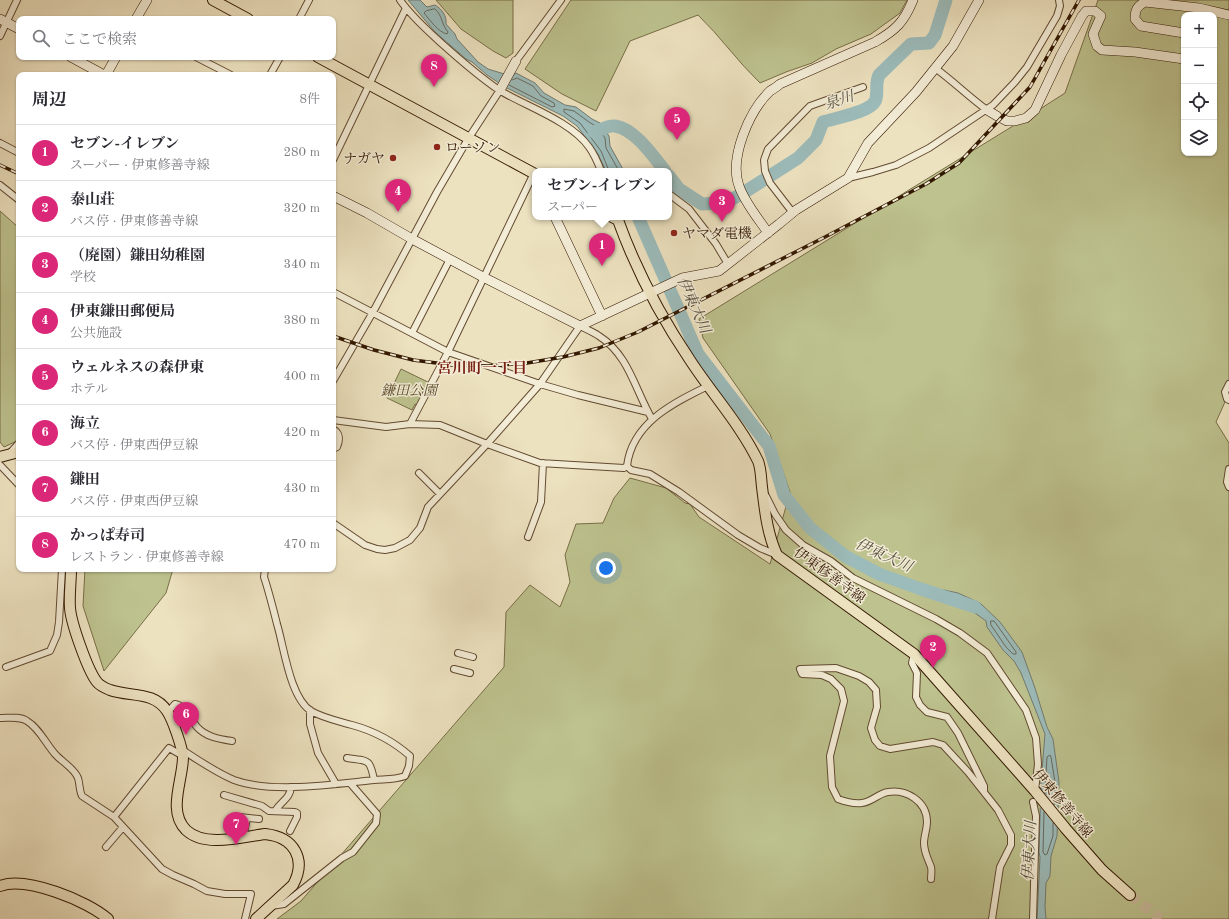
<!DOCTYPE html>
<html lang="ja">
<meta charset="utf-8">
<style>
body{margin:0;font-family:"Old Standard TT","Noto Serif JP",serif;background:#f7f7f7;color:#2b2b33}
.controls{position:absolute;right:12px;top:12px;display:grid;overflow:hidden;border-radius:8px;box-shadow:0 1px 3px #0004}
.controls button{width:36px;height:36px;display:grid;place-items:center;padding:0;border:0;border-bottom:1px solid #e1e1e2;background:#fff;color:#2b2b33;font:20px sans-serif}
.you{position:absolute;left:606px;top:568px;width:14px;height:14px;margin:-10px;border:3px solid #fff;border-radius:50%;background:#1a73e8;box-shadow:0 0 0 6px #1a73e833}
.badge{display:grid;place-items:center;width:26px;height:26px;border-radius:50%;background:#db2777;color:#fff;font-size:13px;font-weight:700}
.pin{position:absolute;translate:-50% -33px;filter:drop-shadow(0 1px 2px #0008)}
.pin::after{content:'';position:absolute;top:21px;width:14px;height:12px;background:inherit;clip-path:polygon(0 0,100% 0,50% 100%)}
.popup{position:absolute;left:532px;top:168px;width:140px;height:52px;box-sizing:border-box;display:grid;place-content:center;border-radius:8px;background:#fff;filter:drop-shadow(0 1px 3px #0005);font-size:13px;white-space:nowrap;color:#7c7c81}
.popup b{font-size:15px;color:#2b2b33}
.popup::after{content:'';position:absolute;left:50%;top:100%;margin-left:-8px;border:8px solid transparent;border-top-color:#fff}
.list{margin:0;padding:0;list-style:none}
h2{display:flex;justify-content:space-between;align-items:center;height:52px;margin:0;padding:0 16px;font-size:17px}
h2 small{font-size:13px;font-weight:400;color:#7c7c81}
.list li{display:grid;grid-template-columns:26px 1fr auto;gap:12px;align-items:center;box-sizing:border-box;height:56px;padding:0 16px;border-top:1px solid #e1e1e2}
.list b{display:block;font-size:15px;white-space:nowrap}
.list p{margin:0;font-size:13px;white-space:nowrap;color:#7c7c81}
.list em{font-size:13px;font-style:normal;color:#7c7c81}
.icon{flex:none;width:22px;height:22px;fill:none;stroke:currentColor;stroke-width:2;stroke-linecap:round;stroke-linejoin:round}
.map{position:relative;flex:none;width:1229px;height:919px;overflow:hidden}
.search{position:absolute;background:#fff;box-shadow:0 1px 3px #0004;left:16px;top:16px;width:320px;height:44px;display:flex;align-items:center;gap:10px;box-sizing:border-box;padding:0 14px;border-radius:8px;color:#7c7c81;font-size:15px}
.panel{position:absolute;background:#fff;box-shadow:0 1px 3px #0004;left:16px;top:72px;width:320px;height:500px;border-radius:8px}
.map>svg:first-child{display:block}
.green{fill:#bdc28e;stroke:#786d47;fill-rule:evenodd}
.water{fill:#9cbcbb;stroke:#727a70}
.pier{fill:#ede2c0}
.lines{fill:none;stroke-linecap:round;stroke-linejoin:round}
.shore{stroke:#686a5e;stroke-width:1}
.river{stroke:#9cbcbb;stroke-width:13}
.primary-tunnel{stroke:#c8ba9a;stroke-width:10;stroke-dasharray:10 5;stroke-linecap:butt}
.street-casing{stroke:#624a30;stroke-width:8}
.secondary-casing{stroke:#331800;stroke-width:10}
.primary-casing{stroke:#331800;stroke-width:12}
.street{stroke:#f3ecd6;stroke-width:6}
.secondary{stroke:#f3ecd6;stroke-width:9}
.primary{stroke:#ede2c0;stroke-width:10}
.rail-casing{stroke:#331800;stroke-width:3.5}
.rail{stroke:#f3ecd6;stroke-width:2;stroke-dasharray:6;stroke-linecap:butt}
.poi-dot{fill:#8f2418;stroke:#f3ecd6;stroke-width:1.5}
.labels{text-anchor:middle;stroke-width:3;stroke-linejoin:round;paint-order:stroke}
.poi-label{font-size:14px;fill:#331800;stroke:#f3ecd6;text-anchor:start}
.park-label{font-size:14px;font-style:italic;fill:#5c4b2b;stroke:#f3ecd6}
.street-label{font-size:14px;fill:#331800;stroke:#f3ecd6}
.water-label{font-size:15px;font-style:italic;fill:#585141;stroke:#f3ecd6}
.neighbourhood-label{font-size:15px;font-weight:bold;fill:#7a1f14;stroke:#f3ecd6}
</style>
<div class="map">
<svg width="1229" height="919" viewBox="0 0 1229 919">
<rect width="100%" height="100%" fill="#ede2c0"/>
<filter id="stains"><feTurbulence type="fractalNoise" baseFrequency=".005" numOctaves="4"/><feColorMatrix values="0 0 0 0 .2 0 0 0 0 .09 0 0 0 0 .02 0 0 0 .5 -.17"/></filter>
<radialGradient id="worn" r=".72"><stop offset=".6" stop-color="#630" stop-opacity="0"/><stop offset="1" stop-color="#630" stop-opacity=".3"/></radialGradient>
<path class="green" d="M436,0h77v53l-7,5 -13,-7 -32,-22z
M571,0h336l-7,13 -29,21 -35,15 -24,14 -26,9 -26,11c-22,-21 -40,-47 -62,-68l-68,26 -34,70 -34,-17 -37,-25z
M1098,0h131v393l-13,29 13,21v476h-952l24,-18 203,-234 2,-55 24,-27 30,22 10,-25 -5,-27 11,-31 27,-1 11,-25 16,-20 36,10 19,15 5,1 9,13 71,47 20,-72 -20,-58 -67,-96 -4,-19 327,-201 39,-25zM1184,15h30v138h-30z
M0,211l19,17v212l-15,7 -4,-5z
M401,369l31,15 -11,23 -6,-3 -3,6 -25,-12z
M85,569h88l-7,24 -62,78 -21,-65z"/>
<path class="water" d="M408,0h12l7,7 8,-2c7,4 12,11 11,19l9,10 2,5 21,23 10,7 23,7 5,-3 19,10 9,10 21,12 11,2 16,12 8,4 9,13 1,10 14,25h-18l-8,-17 -21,-28 -14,-10 -58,-29 -18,-12 -15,-13 -6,-3 -31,-27z
M944,590l14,3 22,10 20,19 22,30 13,36 12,39 6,12 6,43 -2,54 -6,20 -1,20 -4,7 -1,24 1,12h-9l3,-62 -1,-5 2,-70 4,-48 -24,-61 -7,-12 -11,-11 -16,-23 -1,-6 -33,-24 -25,-3z"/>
<path class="pier" d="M1042,790l18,20 -1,20 -20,-24v-13z"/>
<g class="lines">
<path class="shore" d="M435,9c8,7 6,15 13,23l-1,2c-9,-2 -17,-14 -23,-21l2,-2z
M509,85l43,22 3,-1 -1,-3 -13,-7 -8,-10 -16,-8 -5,2
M609,171l-8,-20 -21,-28 -16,-11v-3l10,2 15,11 8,5 8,11 1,10 13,23
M991,621h3l3,4 19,27v2h-3l-7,-7 -15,-22z
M1045,794l2,-37 3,-2 1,2 4,25 -1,23
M1044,812l-1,40 2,3 2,-1 6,-18v-13"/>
<path class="river" d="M594,132c6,-2 15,-7 21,-6 20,3 38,30 50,45
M669,176l10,13 23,15 18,-1 12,-4 8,-4 58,-37 18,-18 7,-18c12,-4 50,-10 53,-23 2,-8 -1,-16 3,-24l32,-31 18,-1 6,-8 11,-35
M638,217l60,137 71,92 15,49 26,33 35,28 34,18 39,14 57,19"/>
<path class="primary-tunnel" d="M1130,895l31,24"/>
<defs>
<path id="street" d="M400,0c11,16 26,29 40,42 19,17 38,34 59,48 26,16 72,31 90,57 5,7 9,16 12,24
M299,19l10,-19
M0,36l17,-36
M196,57l35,18
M516,61l45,-61
M935,68c18,13 34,29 52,42
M270,75l10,-18
M0,143l19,10
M333,160l73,-152
M848,178l25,-6 23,-7 33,-17 64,-43 22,-23 12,-15 30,-51 3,-10 -1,-6
M0,185l19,15
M669,194l20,15 27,35 12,20
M793,213l-23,-30 -5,-12 -1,-11 4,-11 42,-43 53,-19
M333,292l115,60 92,32 38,11 70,17
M412,333l38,-74
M333,381l40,-69 64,-120 31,-53 32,-49
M1229,384l-4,8 2,7 2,1
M333,420l53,7 24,-3 30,1 47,19 53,19 84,5 3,-2
M410,424l38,-72 86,-179
M333,429c7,4 7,11 4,18l-4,2
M10,453l9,-10
M0,465l19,20
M627,466l4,4 19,4 29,18 59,43 22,13 17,7
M627,466c5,-43 46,-63 81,-80
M1229,469l-2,13 2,5
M419,473l21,21
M766,496l9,18 11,16 17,15 28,16 22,17 83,41 24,14 27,20 39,57 10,28 2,26 -3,27
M333,523l32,22 12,4 8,1 10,-2 15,-8 10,-12 8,-21 59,-63 53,-60 40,-58c6,3 13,6 19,10 30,19 36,54 53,83
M528,537l13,-35 2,-39
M458,653l15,4
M914,654l-2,9 5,10 -1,24 4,8 7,7 20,5 11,16 26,53v5
M6,667l44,-16 7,-16 2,-13 3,-53
M454,669l16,4
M310,710v14l8,29 18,31
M168,712l7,-8c11,2 15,15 22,23 9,10 22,12 35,14
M0,718c9,0 20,-2 27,3 12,7 19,23 28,33 7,8 19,14 23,24 2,6 1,12 4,18l32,21 48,52 11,6 21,9 13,7 18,3h26l-6,25
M181,749c17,11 34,23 53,31 38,14 101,4 140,0 11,-1 20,0 31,-4l4,-10 1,-10c-17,-15 -36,-25 -58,-31 -14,-4 -29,-7 -41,-14 -21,-13 -27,-64 -34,-87 -4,-16 -8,-32 -13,-47l1,-8
M347,758c21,3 23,0 27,22
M224,795l38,11 7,5 26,1 2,1v4l-7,14
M275,811c6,-10 15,-12 16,-24
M114,817l55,-69 14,8
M240,817l19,2
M243,838l4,-20
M106,847l17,-20
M931,879c0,-4 1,-8 0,-12 -3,-8 -7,-15 -7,-24 0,-7 3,-14 3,-21 0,-21 -21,-33 -39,-30 -9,1 -16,10 -26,11 -8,1 -16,-1 -24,-4l-6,-12 -2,-31 14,-55 -3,-12 -10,-10 -9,-4 -20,-1 -2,-5 36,-1 23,8 10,6 7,8 1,17 -6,21 4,12 5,6 10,3 43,-7 10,3 25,27 30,38 13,25v10l-11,22 -8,52
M271,906l13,-2 58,-46 11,-6 23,-29 1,-9 -27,-31
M1033,919l3,-103 -3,-14"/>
<path id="secondary" d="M0,19l19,10
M136,19l11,-19
M1184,33l-43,-7 -6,-7c0,-9 2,-13 10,-17l54,6 30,7
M71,57l33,18
M106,75l10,-18
M500,90l16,-29
M987,110l10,6
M1003,119l4,2h8l11,-3 9,-8 26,-55 21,-39 4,-5h9l6,5 -8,18 4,12 5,4 33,2 49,7
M333,196l34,17 45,26 71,38 97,49 102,-48 37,-7 60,-47 17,-14 52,-32 20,-35 48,-51 37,-46 26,-46
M555,217l47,99
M768,233c-10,-15 -23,-30 -29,-47 -10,-28 10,-75 31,-95 3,-2 7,-4 10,-7l95,-42c21,-12 29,-20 38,-42"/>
<path id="primary" d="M213,0l35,19
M318,57l217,117
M612,217l6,3c18,50 43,97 72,140 22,34 50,64 68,101 3,7 3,18 4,26 3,24 5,46 15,68l137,99 121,137 31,38 36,41 28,25
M0,457l19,-5
M71,569c0,13 -2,27 -1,39 1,15 18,63 27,74 3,4 8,6 13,8 20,7 44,1 57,21 6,9 15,36 16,46 0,23 -16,54 3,73 19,18 56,7 79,4 29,3 42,25 28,51l-37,34
M0,886c26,-10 88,15 108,33"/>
</defs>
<use href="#street" class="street-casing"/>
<use href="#secondary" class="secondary-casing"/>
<use href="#primary" class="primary-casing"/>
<use href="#street" class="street"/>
<use href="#secondary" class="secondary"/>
<use href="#primary" class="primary"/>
<defs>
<path id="rail" d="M0,165l19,9
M333,336l41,14 39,10 39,5 36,1 39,-3 36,-6 36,-9 39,-16 187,-95 101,-53 33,-21 71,-76 49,-87"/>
</defs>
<use href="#rail" class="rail-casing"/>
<use href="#rail" class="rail"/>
</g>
<g class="poi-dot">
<circle cx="437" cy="147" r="4"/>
<circle cx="393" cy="158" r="4"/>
<circle cx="674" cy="233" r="4"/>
</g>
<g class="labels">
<g class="poi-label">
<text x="445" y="152">ローソン</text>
<text x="385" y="163" text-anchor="end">ナガヤ</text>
<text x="682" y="238">ヤマダ電機</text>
</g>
<g class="park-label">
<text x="409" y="395">鎌田公園</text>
</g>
<g class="street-label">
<text transform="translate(830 575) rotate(36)" y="5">伊東修善寺線</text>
<text transform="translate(1063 803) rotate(50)" y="5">伊東修善寺線</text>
</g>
<g class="water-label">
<text transform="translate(839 100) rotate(-18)" y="5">泉川</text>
<text transform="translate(694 305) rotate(66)" y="5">伊東大川</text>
<text transform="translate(884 555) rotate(24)" y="5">伊東大川</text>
<text transform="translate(1029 851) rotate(-87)" y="5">伊東大川</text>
</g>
<g class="neighbourhood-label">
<text x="482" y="373">宮川町一丁目</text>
</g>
</g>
<rect width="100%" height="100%" filter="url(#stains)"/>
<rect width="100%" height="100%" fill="url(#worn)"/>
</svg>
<div class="controls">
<button>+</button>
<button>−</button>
<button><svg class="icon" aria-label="locate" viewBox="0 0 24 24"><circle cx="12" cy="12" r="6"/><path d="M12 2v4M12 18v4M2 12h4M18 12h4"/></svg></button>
<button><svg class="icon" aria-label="layers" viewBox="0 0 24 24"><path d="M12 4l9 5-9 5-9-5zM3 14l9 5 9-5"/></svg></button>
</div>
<div class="you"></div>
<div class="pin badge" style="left:602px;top:266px">1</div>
<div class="popup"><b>セブン-イレブン</b>スーパー</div>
<div class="pin badge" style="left:933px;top:668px">2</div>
<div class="pin badge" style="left:722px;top:222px">3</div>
<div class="pin badge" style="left:398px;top:212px">4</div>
<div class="pin badge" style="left:677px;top:140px">5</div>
<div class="pin badge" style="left:186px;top:735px">6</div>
<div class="pin badge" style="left:236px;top:845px">7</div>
<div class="pin badge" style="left:434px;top:87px">8</div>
<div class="search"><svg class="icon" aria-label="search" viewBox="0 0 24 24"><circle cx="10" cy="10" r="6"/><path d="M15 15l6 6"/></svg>ここで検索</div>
<section class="panel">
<h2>周辺<small>8件</small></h2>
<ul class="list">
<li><span class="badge">1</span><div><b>セブン-イレブン</b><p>スーパー · 伊東修善寺線</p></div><em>280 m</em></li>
<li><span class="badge">2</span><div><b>泰山荘</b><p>バス停 · 伊東修善寺線</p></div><em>320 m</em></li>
<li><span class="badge">3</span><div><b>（廃園）鎌田幼稚園</b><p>学校</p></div><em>340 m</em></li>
<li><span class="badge">4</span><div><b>伊東鎌田郵便局</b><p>公共施設</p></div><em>380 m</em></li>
<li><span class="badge">5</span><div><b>ウェルネスの森伊東</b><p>ホテル</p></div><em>400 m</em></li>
<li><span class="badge">6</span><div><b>海立</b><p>バス停 · 伊東西伊豆線</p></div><em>420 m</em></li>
<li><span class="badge">7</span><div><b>鎌田</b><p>バス停 · 伊東西伊豆線</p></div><em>430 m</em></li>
<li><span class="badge">8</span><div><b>かっぱ寿司</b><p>レストラン · 伊東修善寺線</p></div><em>470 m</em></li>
</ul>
</section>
</div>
